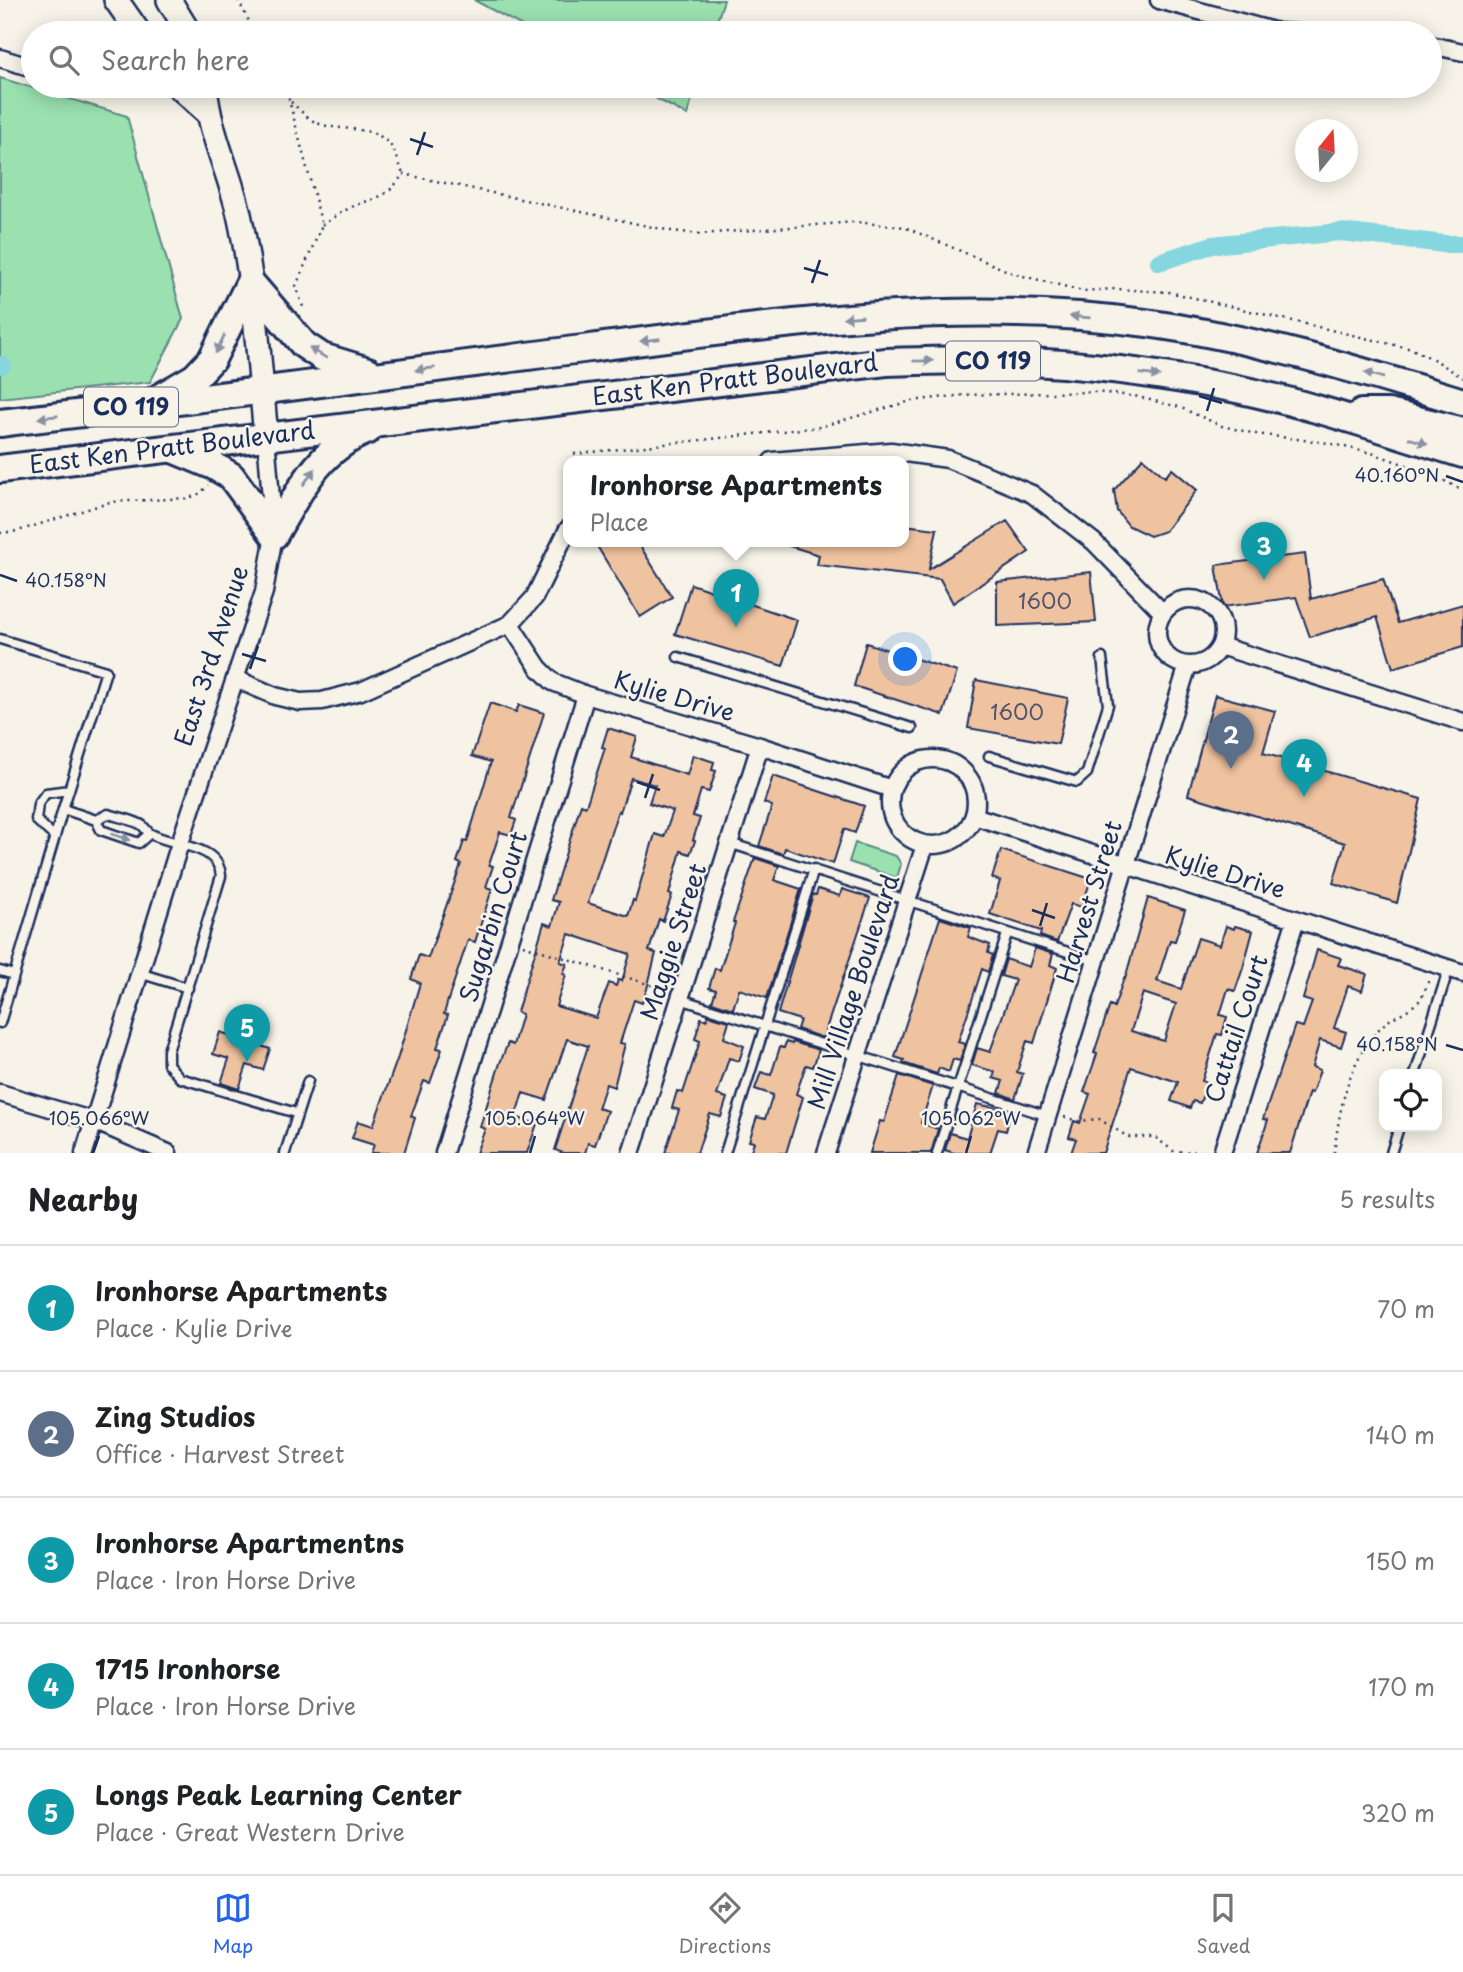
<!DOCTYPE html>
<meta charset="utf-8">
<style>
body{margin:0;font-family:"Playpen Sans",sans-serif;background:#f2f2f2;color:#202124}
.controls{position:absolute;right:21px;bottom:21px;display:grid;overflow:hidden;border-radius:14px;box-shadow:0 4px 18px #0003}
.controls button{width:63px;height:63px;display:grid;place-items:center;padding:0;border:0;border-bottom:2px solid #e0e0e0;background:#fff;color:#202124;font:35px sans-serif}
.compass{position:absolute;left:1295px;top:119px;width:63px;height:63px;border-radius:50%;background:#fff;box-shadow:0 4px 18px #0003;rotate:18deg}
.you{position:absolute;left:906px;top:660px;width:24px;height:24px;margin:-18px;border:5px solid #fff;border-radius:50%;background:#1a73e8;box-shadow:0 0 0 10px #1a73e833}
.badge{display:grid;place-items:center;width:46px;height:46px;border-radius:50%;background:#2563eb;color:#fff;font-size:23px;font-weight:700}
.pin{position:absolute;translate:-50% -58px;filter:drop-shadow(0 2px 4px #0008)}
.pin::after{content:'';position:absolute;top:37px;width:24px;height:21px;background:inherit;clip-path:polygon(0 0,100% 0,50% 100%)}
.popup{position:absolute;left:563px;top:456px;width:346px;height:91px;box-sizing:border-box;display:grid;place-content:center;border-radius:14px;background:#fff;filter:drop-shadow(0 2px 5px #0005);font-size:23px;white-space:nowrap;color:#757577}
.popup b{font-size:26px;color:#202124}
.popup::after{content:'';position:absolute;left:50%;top:100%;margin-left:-14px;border:14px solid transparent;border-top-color:#fff}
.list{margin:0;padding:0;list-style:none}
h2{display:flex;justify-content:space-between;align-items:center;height:91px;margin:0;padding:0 28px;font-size:30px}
h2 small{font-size:23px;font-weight:400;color:#757577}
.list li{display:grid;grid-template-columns:46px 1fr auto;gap:21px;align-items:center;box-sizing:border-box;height:126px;padding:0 28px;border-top:2px solid #e0e0e0}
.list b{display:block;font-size:26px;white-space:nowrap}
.list p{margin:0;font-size:23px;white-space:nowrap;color:#757577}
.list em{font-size:23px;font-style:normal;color:#757577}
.icon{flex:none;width:38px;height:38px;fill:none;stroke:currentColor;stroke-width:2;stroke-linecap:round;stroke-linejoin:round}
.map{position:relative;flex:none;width:1463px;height:1153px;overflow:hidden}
.search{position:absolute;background:#fff;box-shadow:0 4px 18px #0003;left:21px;right:21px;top:21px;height:77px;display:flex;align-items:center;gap:18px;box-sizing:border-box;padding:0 24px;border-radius:38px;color:#757577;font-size:26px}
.sheet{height:721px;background:#fff}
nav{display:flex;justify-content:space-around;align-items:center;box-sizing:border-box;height:98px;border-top:2px solid #e0e0e0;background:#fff;font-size:19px;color:#757577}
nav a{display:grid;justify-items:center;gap:4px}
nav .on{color:#2563eb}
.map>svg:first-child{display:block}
.green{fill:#9ae1af;stroke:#5a8886;stroke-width:2}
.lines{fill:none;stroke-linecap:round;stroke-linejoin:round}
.canal{stroke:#85d6df;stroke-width:18}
.building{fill:#f0c3a0;stroke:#1b2f5e;stroke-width:2;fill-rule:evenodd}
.service-casing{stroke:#1b2f5e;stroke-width:13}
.minor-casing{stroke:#1b2f5e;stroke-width:21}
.secondary-casing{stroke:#1b2f5e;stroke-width:28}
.trunk-casing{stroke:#1b2f5e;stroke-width:32}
.path{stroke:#1b2f5e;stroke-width:2.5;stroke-dasharray:2 5;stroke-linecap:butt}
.service{stroke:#f7f3e8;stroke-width:8}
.minor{stroke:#f7f3e8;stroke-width:16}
.secondary{stroke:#f7f3e8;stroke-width:23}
.trunk{stroke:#f7f3e8;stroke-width:26}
.oneway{fill:#8991a3}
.ticks{fill:none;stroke:#1b2f5e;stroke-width:2.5}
.labels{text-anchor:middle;stroke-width:5;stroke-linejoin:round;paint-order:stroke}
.number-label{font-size:21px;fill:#50546e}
.shield{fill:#f7f3e8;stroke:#5d6a87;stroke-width:2}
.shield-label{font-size:23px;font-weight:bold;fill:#1b2f5e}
.street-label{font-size:24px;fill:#1b2f5e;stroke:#f7f3e8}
.ticks-label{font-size:18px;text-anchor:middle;fill:#1b2f5e;stroke:#f7f3e8;stroke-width:5;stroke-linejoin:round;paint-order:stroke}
</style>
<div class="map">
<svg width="1463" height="1153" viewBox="0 0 1463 1153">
<rect width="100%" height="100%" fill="#f7f3e8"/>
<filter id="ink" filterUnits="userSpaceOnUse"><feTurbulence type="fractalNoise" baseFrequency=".0143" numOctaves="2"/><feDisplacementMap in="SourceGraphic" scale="14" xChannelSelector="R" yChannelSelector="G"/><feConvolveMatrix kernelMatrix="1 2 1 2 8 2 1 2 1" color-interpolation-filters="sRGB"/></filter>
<g filter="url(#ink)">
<path class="green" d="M474,0h250l-11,33h-178z
M0,78l127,38 56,203 -33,63 -150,16z
M633,86h63l-9,29z
M855,843l41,13 5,8 -4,14 -48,-16z"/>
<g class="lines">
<path class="canal" d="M1159,262l53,-17 128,-13 105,12h18
M0,365h2"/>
</g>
<path class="building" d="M1143,458l22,19 7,-8 25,21 -32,41 -15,5 -21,-10 -12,-15 -3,-21z
M1007,521l22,31 -76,51 -13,-24 -123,-14 2,-10 -36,-11v-3h121v-16l33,4 -8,40z
M594,541h43l35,56 -32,20z
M1305,554l6,45 72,-20 15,44 65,-19v43l-70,21 -16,-51 -67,20 -14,-40 -73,10 -7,-42z
M1091,572l5,50 -99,4v-44z
M691,584l106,36 -14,46 -108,-32z
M866,643l91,29 -14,43 -89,-29z
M976,680l92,18 -10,46 -90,-16z
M1215,695l60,16 -12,42 158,46 -24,104 -64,-20 12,-40 -157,-48z
M490,703l26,9 3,-7 25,8 -33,105 5,2 -5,15 -11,-3 -11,33 4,1 -7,21 6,2 -17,53 -7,-2 -20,60 -4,14 4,1 -11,33 5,1 -12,34 -6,-2 -13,35 4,2 -11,35h-33l3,-8 -22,-7 6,-17 15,5 25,-69 22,-74 -9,-4 8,-24 9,3 33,-94 -4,-2 7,-21 3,1 24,-80 -19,-6z
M608,728l29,9 -6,20 56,18 6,-20 21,7 -2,8 4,1 -7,21 -8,-2 -8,26 7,2 -7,22 2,1 -5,13 -9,-3 -12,43 3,1 -9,26 -4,-2 -10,32 7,2 -9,36 -5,14 -8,-3 -14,43 5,1 -11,43 -8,-3 -8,24 9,3 -12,34 -7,-2 -3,10h-22l-8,-3 33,-104 -21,-7 -21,61 -23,-7 -8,24 22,7 -10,29h-51l9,-24 -5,-2 20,-64 8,-20 5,2 9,-31 -5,-2 27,-89 8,3 7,-24 -8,-2 30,-96 5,2 19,-58 -3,-1zM631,778l24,7 -6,18 24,8 -9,26 -9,-3 -20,67 -2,-1 -5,16 -40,-13 30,-92 2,1zM569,934l61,20 -8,27 -4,-1 -2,6 -7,-3 -13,35 -40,-12 10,-31 -3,-1 4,-10 -7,-2z
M773,776l91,30 -9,27 -11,-4 -11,35 -48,-16 -2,6 -24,-8 13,-40 -8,-3z
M1001,850l90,29 -9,28 -11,-3 -14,38 -17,-6 1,-5 -51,-17 10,-33 -8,-3z
M755,858l24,8 -5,14 27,9 -34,109 -28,-9 -6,20 -21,-7 4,-12 -7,-2 6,-20 5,2 15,-47 -2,-1z
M818,889l22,7 2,-7 28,9 -47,140 -26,-9 3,-9 -22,-7 35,-119 3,1z
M1148,898l37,12 -10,31 -5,-1 -13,41 24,8 17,-51 22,7 6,-19 8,3 1,-3 18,5 -10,37 -8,23 -7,-2 -8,26 7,2 -5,18 -5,-1 -15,47 5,2 -7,20 -7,-2 -3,7 -19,-7 7,-19 -47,-15 -28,86h-32l5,-14 -7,-2 5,-16 6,2 10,-29 -6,-2 13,-38 -3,-1 16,-48 4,2 10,-29 1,1zM1143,993l33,11 -12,37 -33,-10z
M940,918l31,10 -3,9 22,8 -2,8 5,2 -5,17 -6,-3 -9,28 -15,45 7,2 -5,17 -7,-2 -4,13 -10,-4 -2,6 -34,-11 1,-3 -9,-3z
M1035,948l18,6 -3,11 7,3 -23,75 -7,-2 -10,31 6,2 -8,25 -16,-6 4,-12 -10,-3 2,-6 -23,-7 5,-17 13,4 25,-72 -14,-4 5,-17 23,8z
M1317,950l24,8 -3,7 29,9 -5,17 -14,-5 -14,42 12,4 -5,15 -21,-7 -8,27 8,3 -8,23 -3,-1 -19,61h-33l11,-33 -5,-1 32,-94 8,2 9,-25 -9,-3z
M708,1015l21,6 -5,17 20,8 -5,15 -10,-3 -12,37 10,3 -6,19 -11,-3 -13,39h-32l14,-43 -7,-2 5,-17 6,2 17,-52 -5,-2 6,-21 6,2z
M220,1032l50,17 -7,21 -16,-5 -8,24 -18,-6 8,-24 -16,-5z
M786,1042l6,2 1,-2 26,8 -6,17 -7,-2 -10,29 7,3 -17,56h-36l4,-11 -5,-1 8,-24 8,2 8,-24 -18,-6 6,-17 10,3 9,-28 4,1z
M899,1075l34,11 -12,37 17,6 -7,24h-61l10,-32 4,1z
M977,1104l34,7 -5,20 -8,-2 -8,24h-36l-9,-3 5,-17 17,5z"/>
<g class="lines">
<defs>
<path id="service" d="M0,639l106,32 -43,138
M678,657l234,71
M989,756l88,26 10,-9 21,-68 -6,-47
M96,820l5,10 38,13 10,-9
M55,837l-19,-17 2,-16 8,-11 23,-3
M729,843l367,118
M0,971l14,4
M139,973l49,15
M680,999l368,117
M0,1023l63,-214 33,11 12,-6c10,3 22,5 32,10 5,2 6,8 11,10 22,12 68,10 70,42l-53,175v13l12,14 116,35
M1415,1074l34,-106
M285,1153l23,-72
M725,1153l89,-284
M937,1153l70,-219
M1391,1153l8,-26"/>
<path id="minor" d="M1159,0l118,32 20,1
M1430,45l33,7
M0,58l26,8
M772,461l119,-10 57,8 32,13 52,22 62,48 69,71
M1157 632a33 33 0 1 1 66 0a33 33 0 1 1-66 0Z
M510,624l29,44 14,14 33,13 174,51 132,43
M1220,646l243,76
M236,679l39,17 25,6 22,-1 39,-10 149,-67 24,-26 34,-69
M890 802a43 43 0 1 1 86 0a43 43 0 1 1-86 0Z
M974,816l489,157
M0,1093l94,28 74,32
M84,1153l96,-310 84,-251 10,-57 -8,-98
M444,1153l142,-458
M631,1153l129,-407
M826,1153l99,-308
M1036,1153l152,-488
M1222,1153l74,-234"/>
<path id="secondary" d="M116,0l23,33
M169,0l20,33
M178,86l29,26
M205,86c4,47 24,84 34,128 16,73 20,149 27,223"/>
<path id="trunk" d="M157,399l38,-22 17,-18 38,-77 54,63 18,12 46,14
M1362,413h26l75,18
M0,423c197,-23 394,-50 590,-75 184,-24 370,-51 556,-25 109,15 212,47 317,79
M175,450l39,16 17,10 43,59c25,-43 44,-86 94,-105
M0,469l886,-107c34,-1 68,-2 102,-2 81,2 164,12 244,28 78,16 155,43 231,66"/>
</defs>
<use href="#service" class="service-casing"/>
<use href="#minor" class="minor-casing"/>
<use href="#secondary" class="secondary-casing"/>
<use href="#trunk" class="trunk-casing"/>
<path class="path" d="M238,0l17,33
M282,86l7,14 33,125 -26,61 8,24
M291,102c8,7 17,17 26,21 24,10 59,-1 76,26 4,7 7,17 10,25
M403,174l268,57 30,3 154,-12 49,5 111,47 68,17 32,-2 54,3 243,57 25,12 26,17
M322,225c11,-7 23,-16 35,-20 23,-9 31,-8 46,-31
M574,454l245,-27 92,-26 53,-6 132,-3 38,4 45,11 43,19 34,8 72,9 47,11 51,18 37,18
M0,533l18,-2 92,-29 79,-4 12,-5 7,-8
M523,945l144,45
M1064,1117l14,4 21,-2 29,18h27l18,14 34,1
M1334,1153c6,-45 13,-90 46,-125 11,-12 29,-16 40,-28 4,-5 6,-14 9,-20"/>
<use href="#service" class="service"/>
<use href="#minor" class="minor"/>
<use href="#secondary" class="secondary"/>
<use href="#trunk" class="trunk"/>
</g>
<defs><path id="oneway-solid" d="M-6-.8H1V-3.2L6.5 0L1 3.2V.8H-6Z" transform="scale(1.75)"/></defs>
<g class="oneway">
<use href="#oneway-solid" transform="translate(853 317) rotate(176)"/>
<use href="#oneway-solid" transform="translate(1080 317) rotate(-175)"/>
<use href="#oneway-solid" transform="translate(650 340) rotate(173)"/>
<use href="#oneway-solid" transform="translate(220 344) rotate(117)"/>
<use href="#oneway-solid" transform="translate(318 353) rotate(-149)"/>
<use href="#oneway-solid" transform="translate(923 361) rotate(-1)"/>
<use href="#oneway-solid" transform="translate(425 369) rotate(173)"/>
<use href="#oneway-solid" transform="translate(1150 375) rotate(7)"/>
<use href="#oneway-solid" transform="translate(1374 375) rotate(-163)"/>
<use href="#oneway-solid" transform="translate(48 417) rotate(173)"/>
<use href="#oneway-solid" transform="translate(1418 441) rotate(17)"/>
<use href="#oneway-solid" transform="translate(309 477) rotate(-54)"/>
<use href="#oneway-solid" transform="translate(121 837) rotate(18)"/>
</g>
</g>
<path class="ticks" d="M410,139l23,8M417,155l8,-23M804,268l24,7M812,283l8,-23M1199,396l23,7M1207,411l7,-23M1446,476l17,6M0,575l17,6M242,654l24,7M250,669l8,-23M637,782l23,8M645,798l8,-24M1032,910l23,8M1040,926l7,-23M1446,1045l17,5M93,1153l6,-17M530,1153l5,-17M966,1153l5,-17"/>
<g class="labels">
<g class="number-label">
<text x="1045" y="609">1600</text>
<text x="1017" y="720">1600</text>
</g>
<g class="shield">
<rect x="946" y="341.5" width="94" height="39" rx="5"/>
<rect x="84" y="387.5" width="94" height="39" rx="5"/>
</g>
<g class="shield-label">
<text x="993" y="369">CO 119</text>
<text x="131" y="415">CO 119</text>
</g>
<g class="street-label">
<text transform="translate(735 380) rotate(-7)" y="8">East Ken Pratt Boulevard</text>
<text transform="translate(172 448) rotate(-7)" y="8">East Ken Pratt Boulevard</text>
<text transform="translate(212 656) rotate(-72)" y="8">East 3rd Avenue</text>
<text transform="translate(674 697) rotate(16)" y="8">Kylie Drive</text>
<text transform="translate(1225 873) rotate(17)" y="8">Kylie Drive</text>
<text transform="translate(1090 902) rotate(-73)" y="8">Harvest Street</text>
<text transform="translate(494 917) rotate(-73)" y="8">Sugarbin Court</text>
<text transform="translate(674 942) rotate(-72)" y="8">Maggie Street</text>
<text transform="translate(854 992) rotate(-72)" y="8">Mill Village Boulevard</text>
<text transform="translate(1237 1029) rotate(-72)" y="8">Cattail Court</text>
</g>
</g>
<g class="ticks-label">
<text x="1397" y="482">40.160°N</text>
<text x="66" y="587">40.158°N</text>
<text x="1397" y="1051">40.158°N</text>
<text x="99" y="1125">105.066°W</text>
<text x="535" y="1125">105.064°W</text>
<text x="971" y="1125">105.062°W</text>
</g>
</svg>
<div class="controls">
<button><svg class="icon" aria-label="locate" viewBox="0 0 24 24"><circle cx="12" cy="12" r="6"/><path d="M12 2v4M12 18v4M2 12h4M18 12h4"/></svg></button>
</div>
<svg class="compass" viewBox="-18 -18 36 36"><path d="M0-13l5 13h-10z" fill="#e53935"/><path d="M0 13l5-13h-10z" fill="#757577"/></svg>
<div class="you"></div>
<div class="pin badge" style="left:736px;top:627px;background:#0f9aa8">1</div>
<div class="popup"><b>Ironhorse Apartments</b>Place</div>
<div class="pin badge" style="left:1231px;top:769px;background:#5c6f8a">2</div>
<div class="pin badge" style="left:1264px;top:580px;background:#0f9aa8">3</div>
<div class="pin badge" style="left:1304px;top:797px;background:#0f9aa8">4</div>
<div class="pin badge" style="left:247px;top:1062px;background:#0f9aa8">5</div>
<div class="search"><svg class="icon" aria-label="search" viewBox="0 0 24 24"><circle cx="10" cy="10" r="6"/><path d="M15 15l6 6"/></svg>Search here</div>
</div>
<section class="sheet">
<h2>Nearby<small>5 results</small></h2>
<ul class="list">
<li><span class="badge" style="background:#0f9aa8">1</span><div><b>Ironhorse Apartments</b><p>Place · Kylie Drive</p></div><em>70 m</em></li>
<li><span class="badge" style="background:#5c6f8a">2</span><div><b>Zing Studios</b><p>Office · Harvest Street</p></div><em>140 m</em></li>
<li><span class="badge" style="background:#0f9aa8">3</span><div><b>Ironhorse Apartmentns</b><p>Place · Iron Horse Drive</p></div><em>150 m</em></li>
<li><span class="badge" style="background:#0f9aa8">4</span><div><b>1715 Ironhorse</b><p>Place · Iron Horse Drive</p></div><em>170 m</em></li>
<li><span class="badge" style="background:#0f9aa8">5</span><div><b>Longs Peak Learning Center</b><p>Place · Great Western Drive</p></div><em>320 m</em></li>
</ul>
</section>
<nav>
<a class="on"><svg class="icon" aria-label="map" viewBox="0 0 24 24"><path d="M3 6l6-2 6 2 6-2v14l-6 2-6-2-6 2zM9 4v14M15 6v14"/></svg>Map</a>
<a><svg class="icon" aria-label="directions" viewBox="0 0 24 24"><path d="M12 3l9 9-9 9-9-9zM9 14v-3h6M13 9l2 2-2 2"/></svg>Directions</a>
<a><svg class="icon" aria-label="saved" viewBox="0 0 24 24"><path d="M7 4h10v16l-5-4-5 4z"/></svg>Saved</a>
</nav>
